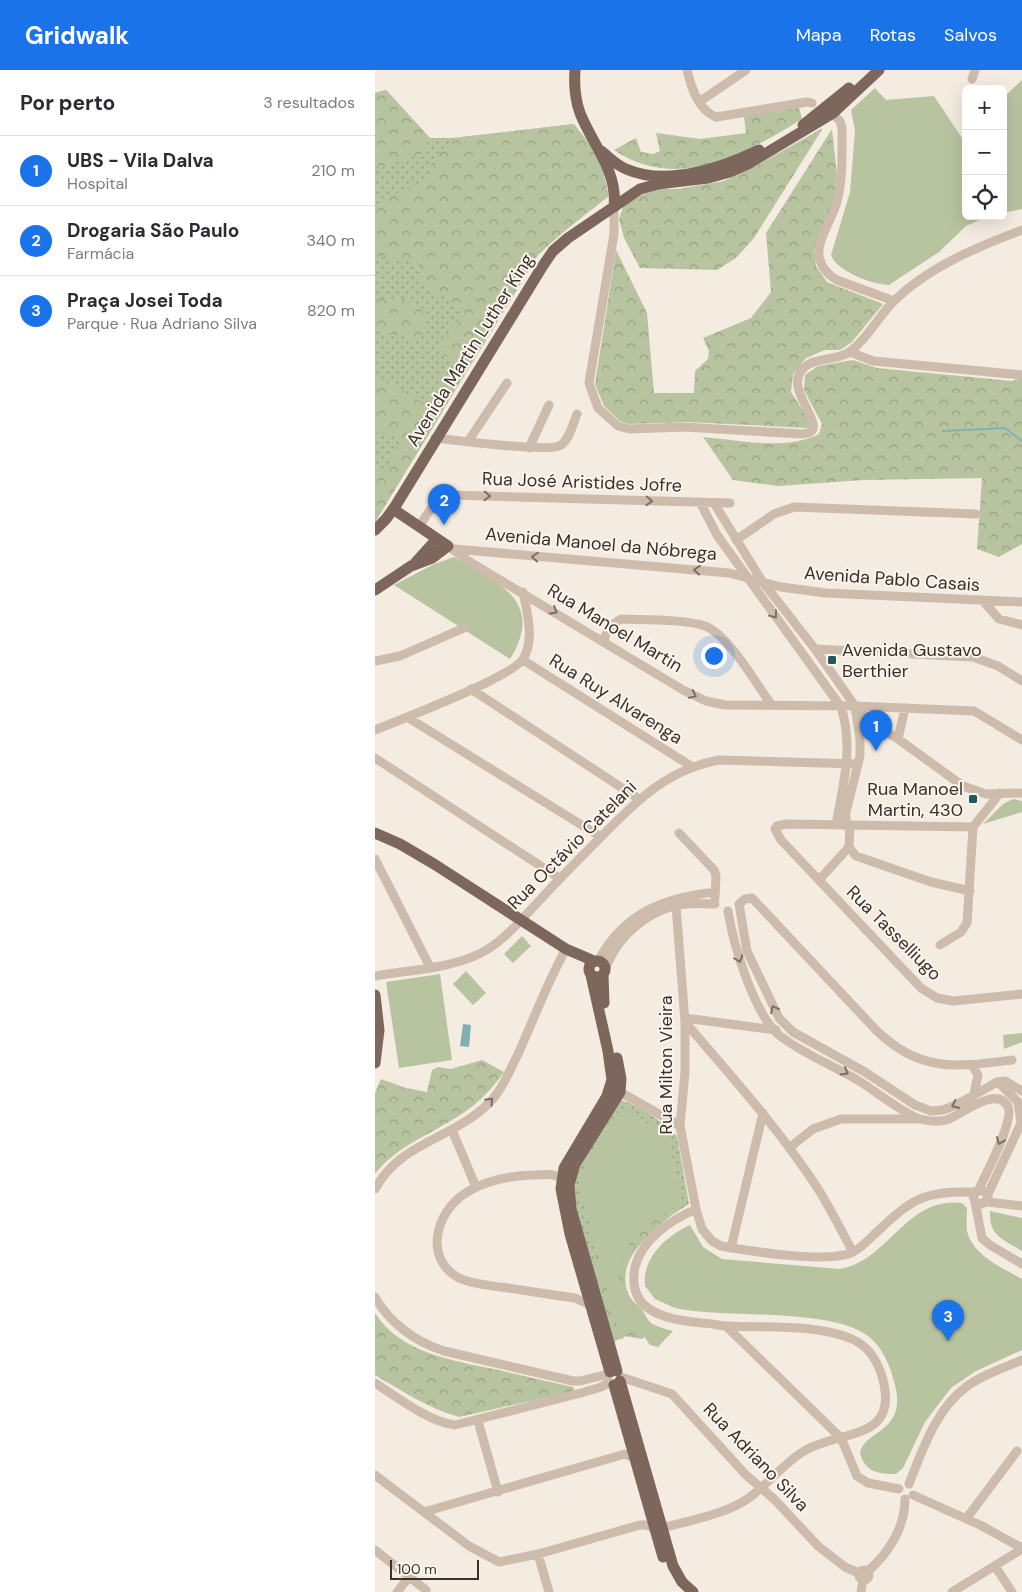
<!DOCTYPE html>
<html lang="pt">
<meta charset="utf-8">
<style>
body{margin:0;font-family:"DM Sans",sans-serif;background:#f7f7f7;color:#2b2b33}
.controls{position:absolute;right:15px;top:15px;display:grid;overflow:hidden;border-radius:8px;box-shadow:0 5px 20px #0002}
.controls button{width:45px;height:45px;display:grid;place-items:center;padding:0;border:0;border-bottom:1px solid #e1e1e2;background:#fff;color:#2b2b33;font:25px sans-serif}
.scale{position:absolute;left:15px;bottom:12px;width:89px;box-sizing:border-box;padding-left:5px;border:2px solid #3b302b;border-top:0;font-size:14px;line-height:18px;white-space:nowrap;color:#3b302b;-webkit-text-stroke:4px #fbf5ee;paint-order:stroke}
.you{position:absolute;left:338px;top:585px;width:18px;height:18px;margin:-12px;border:4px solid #fff;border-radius:50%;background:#1a73e8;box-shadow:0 0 0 8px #1a73e833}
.badge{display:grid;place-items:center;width:32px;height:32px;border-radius:50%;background:#1a73e8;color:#fff;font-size:16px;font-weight:700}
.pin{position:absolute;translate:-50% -41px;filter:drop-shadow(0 1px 2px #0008)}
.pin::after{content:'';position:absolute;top:26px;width:18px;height:15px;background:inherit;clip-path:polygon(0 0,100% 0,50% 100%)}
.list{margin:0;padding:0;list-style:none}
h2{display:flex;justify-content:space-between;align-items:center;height:65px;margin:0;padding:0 20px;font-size:21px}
h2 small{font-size:16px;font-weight:400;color:#7c7c81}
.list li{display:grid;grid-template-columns:32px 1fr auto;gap:15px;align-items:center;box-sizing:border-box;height:70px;padding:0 20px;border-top:1px solid #e1e1e2}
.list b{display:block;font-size:19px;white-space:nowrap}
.list p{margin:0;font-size:16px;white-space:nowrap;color:#7c7c81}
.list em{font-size:16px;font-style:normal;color:#7c7c81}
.icon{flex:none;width:28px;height:28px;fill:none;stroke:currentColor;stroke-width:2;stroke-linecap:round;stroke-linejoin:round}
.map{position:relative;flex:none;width:647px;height:1522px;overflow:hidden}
header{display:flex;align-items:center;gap:30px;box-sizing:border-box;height:70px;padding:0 25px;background:#1a73e8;color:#fff}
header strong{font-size:24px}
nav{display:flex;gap:28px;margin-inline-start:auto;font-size:18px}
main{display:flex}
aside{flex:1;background:#fff}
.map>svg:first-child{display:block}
.grass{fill:url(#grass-dots)}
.forest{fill:url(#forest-crowns)}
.park{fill:#b8c4a0}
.water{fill:#7fb0b2}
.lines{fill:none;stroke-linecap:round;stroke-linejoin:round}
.stream{stroke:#7fb0b2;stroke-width:2}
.minor{stroke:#cdbbac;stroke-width:9}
.major{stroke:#7d675c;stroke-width:11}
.oneway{stroke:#7d6f65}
.poi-dot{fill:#1f5a5e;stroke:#fbf5ee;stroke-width:2}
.labels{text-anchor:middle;stroke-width:4;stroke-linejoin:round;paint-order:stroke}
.street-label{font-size:18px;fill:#3b302b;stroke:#fbf5ee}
.poi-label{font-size:18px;fill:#3b302b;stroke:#fbf5ee;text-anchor:start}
</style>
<header>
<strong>Gridwalk</strong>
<nav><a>Mapa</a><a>Rotas</a><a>Salvos</a></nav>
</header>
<main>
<aside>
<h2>Por perto<small>3 resultados</small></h2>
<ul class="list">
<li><span class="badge">1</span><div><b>UBS - Vila Dalva</b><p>Hospital</p></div><em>210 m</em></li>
<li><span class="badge">2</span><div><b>Drogaria São Paulo</b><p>Farmácia</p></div><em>340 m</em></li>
<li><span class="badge">3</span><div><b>Praça Josei Toda</b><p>Parque · Rua Adriano Silva</p></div><em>820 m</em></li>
</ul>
</aside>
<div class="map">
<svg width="647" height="1522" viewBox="0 0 647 1522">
<defs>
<pattern id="grass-dots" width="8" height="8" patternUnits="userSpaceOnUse" patternTransform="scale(1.25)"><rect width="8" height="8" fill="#b8c4a0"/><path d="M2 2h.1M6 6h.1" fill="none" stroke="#97a083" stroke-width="1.8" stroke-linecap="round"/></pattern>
<pattern id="forest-crowns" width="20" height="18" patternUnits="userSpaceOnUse" patternTransform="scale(1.25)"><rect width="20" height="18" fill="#b8c4a0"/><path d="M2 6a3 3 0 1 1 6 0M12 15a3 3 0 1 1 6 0" fill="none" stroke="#97a083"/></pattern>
</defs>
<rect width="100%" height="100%" fill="#f4ebe1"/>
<path class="grass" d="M11,20l44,48h23l121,-14 -2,100 -34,31 -163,267v-429z
M242,1029c17,3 48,24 60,37l12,68 -17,11 -5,-7 -72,73 -20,-69 -1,-39z"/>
<path class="forest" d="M11,20l44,48 -6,15 -49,17v-77z
M424,37l3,12c-57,35 -124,74 -188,31l22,-12 5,14 12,2 7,-3 -4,-18 44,6 46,-6 -2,-17z
M199,54l26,33 9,39 -57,45 -14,14 -64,105 -10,5 -23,-11 2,-10 20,-36 -44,-25v-20l-44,-7v-47l7,-2 -1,-8 49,-19v-15l23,-27z
M448,58l-69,110 -18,20 -19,12 -77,-2 -16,-30 -5,-19 5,-15 29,-15h25l46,-8 28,-13z
M457,59l5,46 -4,32 -19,43 2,16 11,16 56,22 -31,38 -12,8h-15l-19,8 -13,16 -2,18 19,30 -2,6 -120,-6 -60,2 -8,-3 -16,-15 -9,-22 21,-134 31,63 7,80h40l1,-22 13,-12 1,-8 -6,-13 48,-20 20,-26 -5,-59z
M0,227l29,2 18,11 5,22 -13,7 -39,-8z
M478,290l24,8 135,13 10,-3v166l-23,13 -22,-8 5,-71 -119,2 -85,6 -45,-6 -30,-43c36,3 83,14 116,-3l3,-10 -18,-34 1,-15 13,-9z
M0,306l45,25 23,10 -68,111v-56l10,3 17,-31 -27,-6z
M107,990l22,12c-12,17 -26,32 -44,43 -28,19 -64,31 -85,59v-81l6,-14 25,9 21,4 5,-22 6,-3 13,2z
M292,1138l5,7c-23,19 -60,48 -42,82 3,6 10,8 13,14 3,5 4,8 8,12l-3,10 -6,6 -17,-3 -11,6 -19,-61v-27l6,-26z
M0,1243c24,39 78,48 119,56 26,6 53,12 79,18l2,4 -116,26c-31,-9 -57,-26 -84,-42z"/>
<path class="park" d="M647,10v129l-19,4v-115z
M500,18l11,12 48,-4 28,42 4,-3v81h23l-23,10 -27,26 -50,33c-16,0 -53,-14 -58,-30l19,-63 5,-61 -4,-21z
M79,487c43,25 92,44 56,102l-116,-74 40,-21z
M638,729l9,2v11l-39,12 20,-20z
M147,866l9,10 -18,17 -9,-9z
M91,901l20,22 -13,12 -20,-21z
M65,904l12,86 -53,8 -13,-86z
M647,963v9l-18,7 -1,-14z
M246,1038l46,27 15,64c-7,12 -27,17 -37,27 -44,43 -32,91 28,105l-15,16 -8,-2 -13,-19 -16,14 -40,-144c-5,-31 24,-63 40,-88z
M587,1133l5,5c0,7 -1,15 0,23 6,25 36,37 55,48v71l-46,21 -25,17 -26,34 -22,46 -7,6c-18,0 -31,-2 -36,-21 3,-19 35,-21 37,-49 1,-11 -3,-23 -6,-33 -5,-13 -11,-26 -23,-35 -40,-29 -142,-17 -193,-28l-20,-9 -10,-13c-3,-28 21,-50 45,-61l13,22 19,12 118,10c50,-9 66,-73 122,-66z
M615,1141l32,7v33c-19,-12 -33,-14 -32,-40z"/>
<path class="water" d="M88,954l8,1 -2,22 -9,-1z"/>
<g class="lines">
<path class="stream" d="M568,361l62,-3 17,13"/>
<path class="minor" d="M312,0c4,17 11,40 29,47l91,-15 5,1
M597,9l3,-9
M324,32l47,-32
M453,40l12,11 2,7c0,24 1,50 -5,74 -4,16 -20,37 -18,54 2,11 9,19 18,24l57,21
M239,137v27l-25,149 9,25 20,18 11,3 55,-2 118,7c37,-2 -32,-51 9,-71 12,-5 30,-4 40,-12 17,-13 27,-34 42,-49 35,-35 84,-55 129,-72
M475,282l23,9 149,14
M60,368c20,2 115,15 126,7 9,-6 12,-22 16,-31
M94,370l38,-57
M154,378l20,-43
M325,432l17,33 124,172c13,40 2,78 -5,118
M339,433l48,78 53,68 40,57 5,33v17l-14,56v14
M44,457c9,-14 15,-27 32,-32l279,8
M361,470l38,-26 20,-7 182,7
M73,476l19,14 216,130 23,11 19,4 130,1 119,5 48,29
M79,479l275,24 52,14 45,6 196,9
M608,531l16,18 23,6
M229,571c2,-11 7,-16 17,-22 23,1 64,0 84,7 24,9 51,58 66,78
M440,579l158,8 25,9 24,15
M148,590l168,106
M0,591l25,-5 64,-28
M96,619l168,110
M480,636l18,18 25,15 65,47 23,8 36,-1
M32,647l194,120
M0,660c25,-10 137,-53 148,-71 12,-19 4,-47 0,-67
M523,669l7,-31
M0,688l184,120
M475,756l-1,21 7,9 75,26 39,9
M598,757l-187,-3 -9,2 -2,3 6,11 140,148 16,10 16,3 69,-7
M304,763l35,37 2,6 -1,22
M0,789l55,108
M444,810l30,-33
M301,836l9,116v50l-5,54 16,83 6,20 10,12 9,5c28,5 109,18 132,6 10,-5 18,-15 26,-22 35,-33 47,-39 95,-38
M353,841c5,32 27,109 55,127 23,17 51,28 76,43 15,9 46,34 61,38 8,2 18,3 26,1 16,-5 48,-34 61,-15 10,12 -21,68 -28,84l-6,7 2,6 7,2 6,-5v-5l-9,-5
M565,875l21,-13 6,-9 6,-96 27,-34
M223,891c26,-48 65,-63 117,-69
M231,898c12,-33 45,-61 81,-64 9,-1 18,0 28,0
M0,906c34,-6 72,-7 104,-22 23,-11 41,-33 59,-52 20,-22 42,-44 63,-65 35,-36 67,-68 118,-77l139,4
M310,948l91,12
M310,952c47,55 96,109 135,170 12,20 22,40 33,60
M637,990c-56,7 -92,13 -136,-30l-124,-132 -7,1 -6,5 8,47 32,67 14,14 72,40 50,33 16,6 12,-1 15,-6 39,-22 8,-1 17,10
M597,995l6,10 -4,19
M623,1012l20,20 3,21
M245,1022l60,34
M77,1060l24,57
M414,1078l24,-19 28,-10h77
M186,1109c-7,-7 -19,-4 -29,-4 -23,1 -49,6 -68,19 -29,20 -40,65 -5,84 12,6 28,7 41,9 25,3 50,8 75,11l15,7
M0,1119c26,-48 77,-49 114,-86 13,-13 21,-33 29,-49 16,-35 29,-71 48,-105
M613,1124l34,-73
M600,1132l7,36 8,7 32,19
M612,1132l35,4
M356,1178l32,-135
M0,1227c14,26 41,45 69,54l129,30h7l28,-7
M351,1256l115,112 16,38 11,7 31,6
M246,1307l51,17 74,81 28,24 44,47 27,21 14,6
M0,1313c22,14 54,39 80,42l126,-32 20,-6 9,-5
M103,1351l20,71
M0,1405l94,71 30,16 39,-8 102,-29h6l9,4
M534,1414c13,-33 27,-75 57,-97 16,-12 37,-19 56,-27
M538,1425l67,30 42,23
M49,1442l201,-58 9,4
M591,1449l51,-68
M288,1458c28,-8 61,-13 86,-30 19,-14 34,-34 55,-47 37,-22 97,-9 78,-75 -5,-16 -14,-30 -30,-37 -35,-15 -86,-11 -124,-13 -8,0 -17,-3 -26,-3 -18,-2 -39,-4 -54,-15 -14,-10 -16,-25 -13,-41 7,-28 36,-47 61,-58
M0,1480l51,40
M163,1484l11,38
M620,1496l17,26
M484 1505a5 5 0 1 1 10 0a5 5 0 1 1-10 0Z
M493,1501c21,-18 37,-44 37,-72
M22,1522l12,-15
M486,1522l2,-12
M577,1522l70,-43"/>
<path class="major" d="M200,0c-1,14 0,29 5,43 12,31 38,58 34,94
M428,55l46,-37
M226,81c8,6 15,14 25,18 41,18 96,-1 133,-19
M0,460l11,-11 10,-14 146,-238 11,-16 15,-13 72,-49 18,-5 50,-6 22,-6 18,-8 85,-51 46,-43
M41,492l21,-23
M0,520l36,-24 21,-8 16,-12 -55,-37
M0,763l25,11 34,20 132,85 28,12
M214 899a8 8 0 1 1 16 0a8 8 0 1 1-16 0Z
M216,905l17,76 4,29 -5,16 -43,72 -3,21 9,45 40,138
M228,906l1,27
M0,925l4,35 -4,33
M242,988l4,21 -1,13 -45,72 -6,21 2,24 46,162
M245,1311l53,185 9,16 11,10
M239,1315l49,172"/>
</g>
<defs><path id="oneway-chevron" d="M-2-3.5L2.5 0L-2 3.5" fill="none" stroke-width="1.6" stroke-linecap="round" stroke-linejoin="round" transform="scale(1.25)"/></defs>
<g class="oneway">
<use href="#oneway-chevron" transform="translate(112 426) rotate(2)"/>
<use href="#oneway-chevron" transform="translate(274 431) rotate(2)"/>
<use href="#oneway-chevron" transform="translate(160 487) rotate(-175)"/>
<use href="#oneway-chevron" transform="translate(322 500) rotate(-175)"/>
<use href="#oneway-chevron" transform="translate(179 541) rotate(31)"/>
<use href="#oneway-chevron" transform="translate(399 545) rotate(53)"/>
<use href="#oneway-chevron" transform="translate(318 625) rotate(26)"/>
<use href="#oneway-chevron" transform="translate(364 889) rotate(69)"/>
<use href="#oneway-chevron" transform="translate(399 939) rotate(-117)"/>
<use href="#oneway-chevron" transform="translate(470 1002) rotate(30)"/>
<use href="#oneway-chevron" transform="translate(115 1031) rotate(-47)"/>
<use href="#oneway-chevron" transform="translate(580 1035) rotate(155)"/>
<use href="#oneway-chevron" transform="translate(625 1071) rotate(113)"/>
</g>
<g class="poi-dot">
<rect x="452" y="585" width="10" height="10" rx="2.5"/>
<rect x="593" y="724" width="10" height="10" rx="2.5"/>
</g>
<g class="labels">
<g class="street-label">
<text transform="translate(95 280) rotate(-58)" y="6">Avenida Martin Luther King</text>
<text transform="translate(207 412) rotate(2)" y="6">Rua José Aristides Jofre</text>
<text transform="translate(226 474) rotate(5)" y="6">Avenida Manoel da Nóbrega</text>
<text transform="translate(517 509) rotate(4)" y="6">Avenida Pablo Casais</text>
<text transform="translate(240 558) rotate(31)" y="6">Rua Manoel Martin</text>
<text transform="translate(241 629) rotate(32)" y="6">Rua Ruy Alvarenga</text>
<text transform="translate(197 775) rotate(-45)" y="6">Rua Octávio Catelani</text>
<text transform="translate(519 863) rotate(45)" y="6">Rua Tasselliugo</text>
<text transform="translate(291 995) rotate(-90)" y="6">Rua Milton Vieira</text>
<text transform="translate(381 1387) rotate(46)" y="6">Rua Adriano Silva</text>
</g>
<g class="poi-label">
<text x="467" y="586">Avenida Gustavo<tspan x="467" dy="21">Berthier</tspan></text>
<text x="588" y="725" text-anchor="end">Rua Manoel<tspan x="588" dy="21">Martin, 430</tspan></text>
</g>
</g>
</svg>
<div class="controls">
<button>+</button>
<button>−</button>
<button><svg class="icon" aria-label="locate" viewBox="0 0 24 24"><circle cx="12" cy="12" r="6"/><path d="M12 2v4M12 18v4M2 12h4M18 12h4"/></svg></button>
</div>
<div class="scale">100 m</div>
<div class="you"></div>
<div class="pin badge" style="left:501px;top:681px">1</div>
<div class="pin badge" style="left:69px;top:455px">2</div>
<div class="pin badge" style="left:573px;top:1271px">3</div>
</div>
</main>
